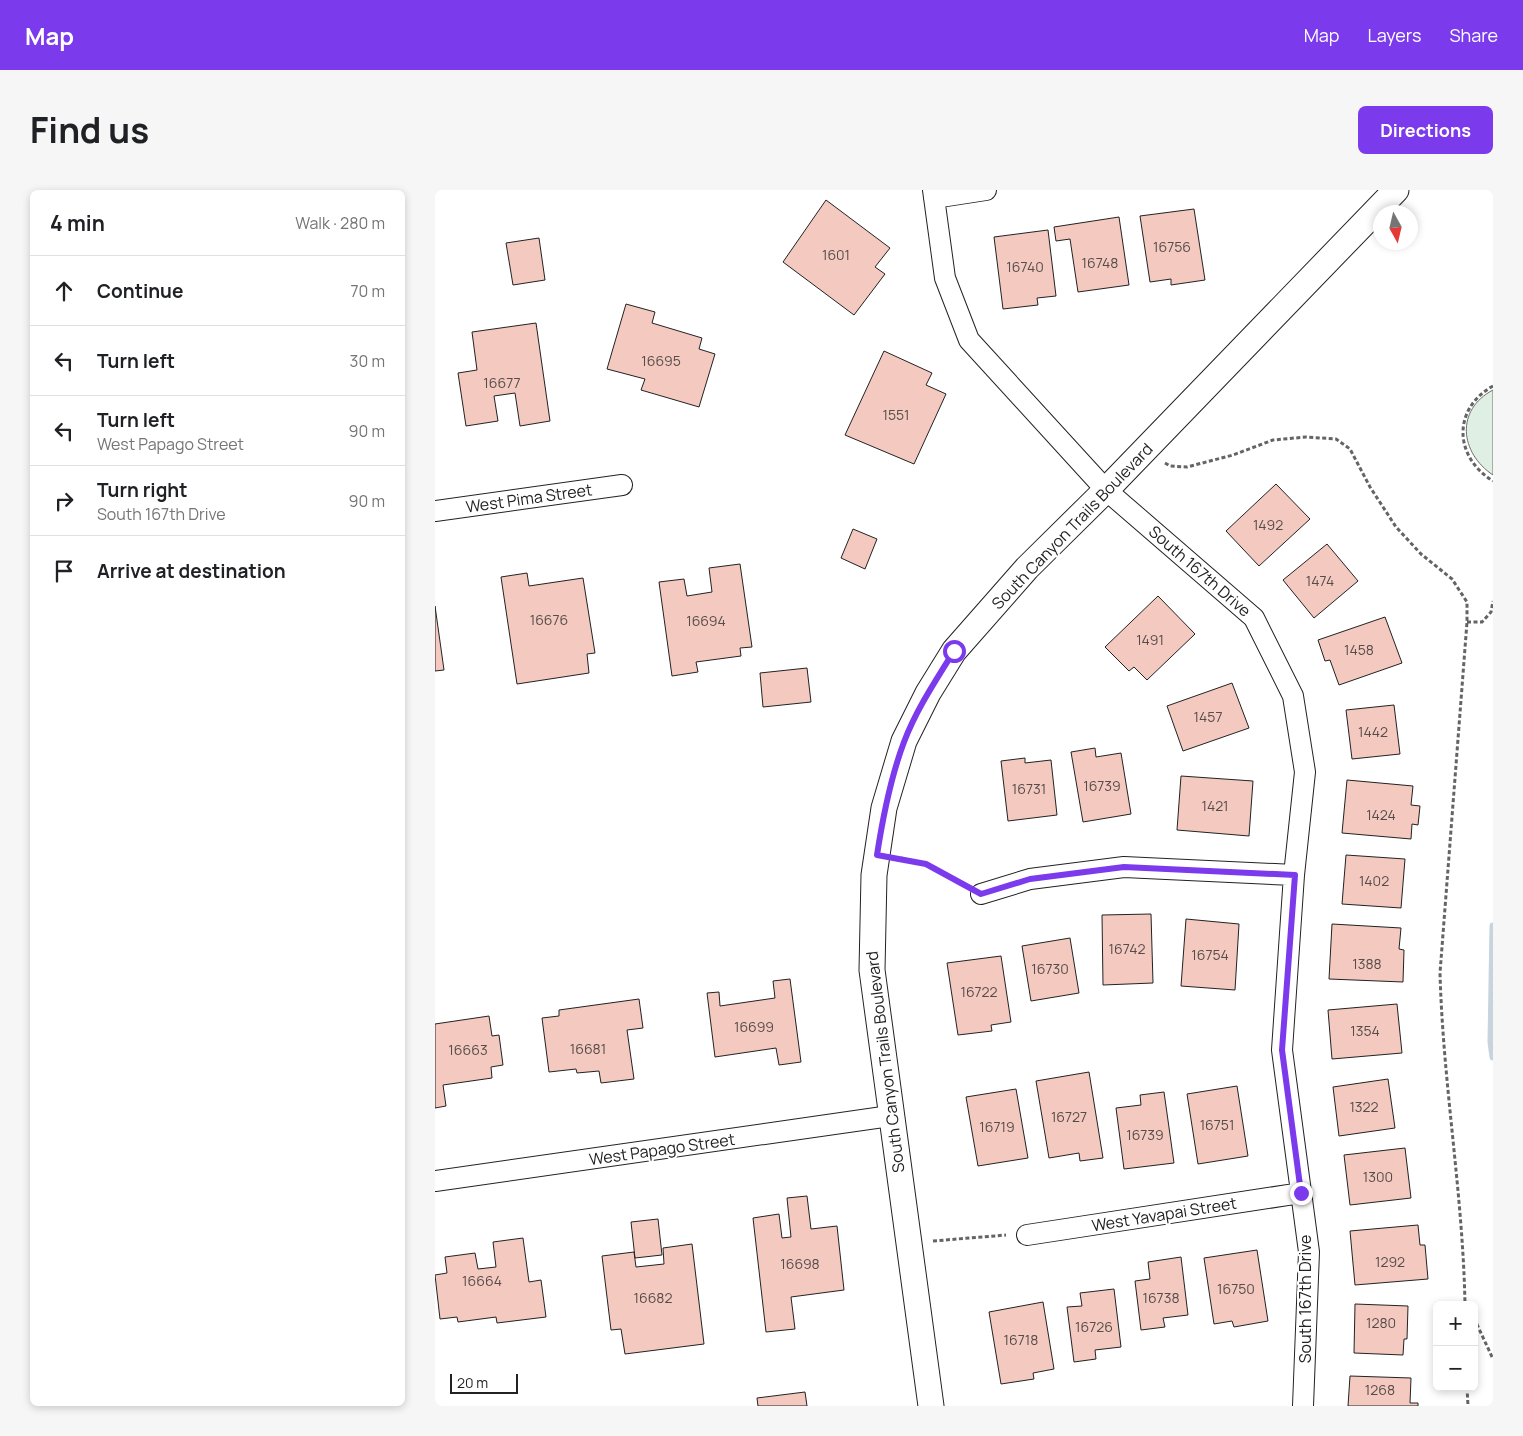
<!DOCTYPE html>
<meta charset="utf-8">
<style>
body{margin:0;font-family:Manrope,sans-serif;background:#f6f6f6;color:#202124}
.controls{position:absolute;right:15px;bottom:15px;display:grid;overflow:hidden;border-radius:8px;box-shadow:0 2px 8px #0003}
.controls button{width:45px;height:45px;display:grid;place-items:center;padding:0;border:0;border-bottom:1px solid #e0e0e0;background:#fff;color:#202124;font:25px sans-serif}
.compass{position:absolute;left:938px;top:15px;width:45px;height:45px;border-radius:50%;background:#fff;box-shadow:0 2px 8px #0003;rotate:172deg}
.scale{position:absolute;left:15px;bottom:12px;width:68px;box-sizing:border-box;padding-left:5px;border:2px solid #222;border-top:0;font-size:14px;line-height:18px;white-space:nowrap;color:#222;-webkit-text-stroke:4px #fff;paint-order:stroke}
.stop{position:absolute;width:15px;height:15px;margin:-11px;border:4px solid #7c3aed;border-radius:50%;background:#fff}
.stop.end{background:#7c3aed;border-color:#fff;box-shadow:0 1px 5px #0008}
.list{margin:0;padding:0;list-style:none}
h2{display:flex;justify-content:space-between;align-items:center;height:65px;margin:0;padding:0 20px;font-size:21px}
h2 small{font-size:16px;font-weight:400;color:#757577}
.list li{display:grid;grid-template-columns:32px 1fr auto;gap:15px;align-items:center;box-sizing:border-box;height:70px;padding:0 20px;border-top:1px solid #e0e0e0}
.list b{display:block;font-size:19px;white-space:nowrap}
.list p{margin:0;font-size:16px;white-space:nowrap;color:#757577}
.list em{font-size:16px;font-style:normal;color:#757577}
.icon{flex:none;width:28px;height:28px;fill:none;stroke:currentColor;stroke-width:2;stroke-linecap:round;stroke-linejoin:round}
.map{position:relative;flex:none;width:1058px;height:1216px;overflow:hidden;border-radius:8px}
header{display:flex;align-items:center;gap:30px;box-sizing:border-box;height:70px;padding:0 25px;background:#7c3aed;color:#fff}
header strong{font-size:24px}
nav{display:flex;gap:28px;margin-inline-start:auto;font-size:18px}
.intro{display:flex;align-items:center;justify-content:space-between;box-sizing:border-box;height:120px;padding:0 30px}
h1{margin:0;font-size:35px}
.button{padding:12px 22px;border-radius:8px;background:#7c3aed;color:#fff;font-size:18px;font-weight:700}
main{display:flex;gap:30px;padding:0 30px}
aside{flex:1;background:#fff;border-radius:8px;box-shadow:0 2px 8px #0003}
.map>svg:first-child{display:block}
.green{fill:#e0efe3;stroke:#6f6f6f}
.lines{fill:none;stroke-linecap:round;stroke-linejoin:round}
.stream{stroke:#c7d3dd;stroke-width:7}
.building{fill:#f3c9c0;stroke:#222}
.minor-casing{stroke:#222;stroke-width:22}
.tertiary-casing{stroke:#222;stroke-width:27}
.path{stroke:#646464;stroke-width:3;stroke-dasharray:4 2.5;stroke-linecap:butt}
.minor{stroke:#fff;stroke-width:20}
.tertiary{stroke:#fff;stroke-width:25}
.route{stroke:#7c3aed;stroke-width:6}
.labels{text-anchor:middle;stroke-width:4;stroke-linejoin:round;paint-order:stroke}
.number-label{font-size:14px;fill:#564c4a}
.street-label{font-size:16px;fill:#222;stroke:#fff}
</style>
<header>
<strong>Map</strong>
<nav><a>Map</a><a>Layers</a><a>Share</a></nav>
</header>
<div class="intro"><h1>Find us</h1><a class="button">Directions</a></div>
<main>
<aside>
<h2>4 min<small>Walk · 280 m</small></h2>
<ul class="list">
<li><svg class="icon" aria-label="ahead" viewBox="0 0 24 24"><path d="M12 20V5M6 11l6-6 6 6"/></svg><div><b>Continue</b></div><em>70 m</em></li>
<li><svg class="icon" aria-label="left" viewBox="0 0 24 24"><path d="M17 20v-9H6M10 6l-5 5 5 5"/></svg><div><b>Turn left</b></div><em>30 m</em></li>
<li><svg class="icon" aria-label="left" viewBox="0 0 24 24"><path d="M17 20v-9H6M10 6l-5 5 5 5"/></svg><div><b>Turn left</b><p>West Papago Street</p></div><em>90 m</em></li>
<li><svg class="icon" aria-label="right" viewBox="0 0 24 24"><path d="M7 20v-9h11M14 6l5 5-5 5"/></svg><div><b>Turn right</b><p>South 167th Drive</p></div><em>90 m</em></li>
<li><svg class="icon" aria-label="arrive" viewBox="0 0 24 24"><path d="M6 21V4h12l-3 4 3 4H6"/></svg><div><b>Arrive at destination</b></div></li>
</ul>
</aside>
<div class="map">
<svg width="1058" height="1216" viewBox="0 0 1058 1216">
<rect width="100%" height="100%" fill="#fff"/>
<path class="green" d="M1058,200v85c-33,-22 -38,-65 0,-85z"/>
<g class="lines">
<path class="stream" d="M1058,736l-2,116 2,15"/>
</g>
<path class="building" d="M391,10l64,48 -15,19 10,7 -31,41 -71,-53z
M759,19l11,71 -34,5v-6l-21,3 -10,-66z
M684,27l10,68 -51,7 -8,-53 -14,2 -2,-14z
M613,40l8,66 -19,2 1,7 -35,4 -9,-72z
M104,48l6,42 -32,5 -7,-42z
M191,114l29,8 -3,11 50,15 -3,11 16,5 -16,53 -58,-17 4,-11 -38,-10z
M101,133l14,98 -30,5 -5,-33 -21,3 4,25 -32,5 -8,-53 19,-3 -5,-38z
M449,161l48,22 -6,12 20,9 -32,70 -69,-29z
M841,294l34,35 -51,47 -33,-35z
M418,339l24,10 -12,30 -24,-11z
M892,354l31,37 -44,37 -31,-38z
M305,374l12,83 -12,1 1,8 -45,6 2,10 -26,4 -13,-94 25,-3 3,17 25,-4 -3,-24z
M92,383l2,13 54,-8 12,75 -8,1 2,19 -72,11 -16,-107z
M723,406l37,38 -48,46 -13,-13 -5,4 -24,-24z
M0,416l9,64 -9,1z
M950,427l17,46 -63,22 -9,-25 -5,1 -7,-21z
M372,478l4,34 -48,5 -3,-34z
M797,493l17,45 -66,23 -16,-45z
M959,515l6,49 -48,5 -6,-49z
M660,558l1,9 25,-4 10,61 -48,8 -12,-70z
M590,568v5l26,-3 6,55 -49,6 -7,-60z
M746,586l72,5 -4,55 -72,-6z
M912,590l66,6 -2,19 9,1 -2,19 -6,-1 -1,15 -69,-6z
M911,665l59,4 -4,49 -59,-4z
M716,724l2,69 -50,2 -1,-70z
M751,729l53,5 -4,66 -54,-4z
M897,734l69,4 -2,21 5,1 -1,32 -74,-3z
M635,748l9,55 -48,8 -9,-55z
M566,766l10,66 -20,3 1,6 -34,4 -11,-72z
M355,789l11,83 -22,3 -3,-17 -61,9 -8,-64 12,-1 1,14 55,-8 -2,-17z
M204,809l4,29 -16,2 7,49 -33,4 -2,-12 -22,2 -1,-4 -27,3 -7,-54 17,-2v-6z
M962,814l5,49 -70,6 -4,-49z
M54,826l3,20 7,-1 4,30 -12,2 1,11 -49,7 3,21 -11,2v-84z
M654,882l14,86 -23,3 -1,-8 -30,5 -13,-77z
M953,889l7,49 -56,8 -6,-49z
M802,896l11,70 -50,8 -11,-70z
M581,899l12,69 -50,8 -12,-69z
M729,902l10,71 -50,6 -8,-61 25,-3 -1,-10z
M970,958l6,50 -61,7 -6,-50z
M372,1006l4,33 26,-3 7,64 -53,7 4,32 -29,3 -13,-114 26,-4 3,24 9,-1 -4,-39z
M223,1029l4,36 -27,3 -4,-36z
M983,1035l2,20h5l3,34 -73,6 -5,-54z
M88,1048l6,44 12,-2 5,37 -49,6 -1,-6 -38,5 -1,-5 -17,2 -5,-44 12,-2 -2,-16 30,-4 3,16 18,-2 -3,-25z
M257,1054l12,100 -79,10 -4,-25 -10,1 -9,-74 32,-4 2,15 28,-3 -1,-16z
M822,1060l11,71 -34,6 -2,-6 -18,3 -10,-66z
M746,1067l7,58 -25,3 2,9 -24,3 -6,-49 15,-2 -2,-17z
M679,1099l7,58 -26,3 1,9 -22,3 -7,-55 15,-1 -2,-13z
M608,1112l11,67 -21,4 1,6 -33,5 -12,-72z
M920,1114l53,2 -1,33h-3l-1,16 -49,-2z
M915,1186l61,2 -1,25h8v3h-70z
M370,1202l2,14h-49l-1,-8z"/>
<g class="lines">
<defs>
<path id="minor" d="M498,0l12,88 24,62 137,150 148,128 39,78 12,76 -11,103 -12,175 27,202 -6,154
M499,8l52,-8
M0,321l187,-26
M546,704l49,-15 94,-12 170,8
M0,991l455,-65
M592,1045l274,-42"/>
<path id="tertiary" d="M496,1216l-59,-436 2,-95 10,-67 20,-67 24,-48 26,-42 73,-83 79,-78 290,-300"/>
</defs>
<use href="#minor" class="minor-casing"/>
<use href="#tertiary" class="tertiary-casing"/>
<path class="path" d="M1058,196c-41,23 -39,71 0,95
M730,273l5,3 17,1 46,-12 40,-15 33,-3 30,2 14,10 20,38 26,40 25,27 31,25 15,23v20l-27,351c3,111 23,221 25,332
M1032,432h15l9,-10 2,-11
M466,668l25,6 38,20
M498,1051l73,-6
M1039,1128l19,41
M1032,1197l1,19"/>
<use href="#minor" class="minor"/>
<use href="#tertiary" class="tertiary"/>
</g>
<g class="lines">
<path class="route" d="M519,461c-18,29 -38,59 -50,91 -14,37 -21,74 -27,113l49,9 55,30 49,-15 94,-12 171,8 -13,175 19,143"/>
</g>
<g class="labels">
<g class="number-label">
<text x="737" y="62">16756</text>
<text x="401" y="70">1601</text>
<text x="665" y="78">16748</text>
<text x="590" y="82">16740</text>
<text x="226" y="176">16695</text>
<text x="67" y="198">16677</text>
<text x="461" y="230">1551</text>
<text x="833" y="340">1492</text>
<text x="885" y="396">1474</text>
<text x="114" y="435">16676</text>
<text x="271" y="436">16694</text>
<text x="715" y="455">1491</text>
<text x="924" y="465">1458</text>
<text x="773" y="532">1457</text>
<text x="938" y="547">1442</text>
<text x="667" y="601">16739</text>
<text x="594" y="604">16731</text>
<text x="780" y="621">1421</text>
<text x="946" y="630">1424</text>
<text x="939" y="696">1402</text>
<text x="692" y="764">16742</text>
<text x="775" y="770">16754</text>
<text x="932" y="779">1388</text>
<text x="615" y="784">16730</text>
<text x="544" y="807">16722</text>
<text x="319" y="842">16699</text>
<text x="930" y="846">1354</text>
<text x="153" y="864">16681</text>
<text x="33" y="865">16663</text>
<text x="929" y="922">1322</text>
<text x="634" y="932">16727</text>
<text x="782" y="940">16751</text>
<text x="562" y="942">16719</text>
<text x="710" y="950">16739</text>
<text x="943" y="992">1300</text>
<text x="955" y="1077">1292</text>
<text x="365" y="1079">16698</text>
<text x="47" y="1096">16664</text>
<text x="801" y="1104">16750</text>
<text x="218" y="1113">16682</text>
<text x="726" y="1113">16738</text>
<text x="946" y="1138">1280</text>
<text x="659" y="1142">16726</text>
<text x="586" y="1155">16718</text>
<text x="945" y="1205">1268</text>
</g>
<g class="street-label">
<text transform="translate(94 308) rotate(-8)" y="6">West Pima Street</text>
<text transform="translate(637 336) rotate(-46)" y="6">South Canyon Trails Boulevard</text>
<text transform="translate(765 381) rotate(41)" y="6">South 167th Drive</text>
<text transform="translate(450 872) rotate(-97)" y="6">South Canyon Trails Boulevard</text>
<text transform="translate(227 959) rotate(-8)" y="6">West Papago Street</text>
<text transform="translate(729 1024) rotate(-9)" y="6">West Yavapai Street</text>
<text transform="translate(870 1109) rotate(-90)" y="6">South 167th Drive</text>
</g>
</g>
</svg>
<div class="controls">
<button>+</button>
<button>−</button>
</div>
<svg class="compass" viewBox="-18 -18 36 36"><path d="M0-13l5 13h-10z" fill="#e53935"/><path d="M0 13l5-13h-10z" fill="#757577"/></svg>
<div class="scale">20 m</div>
<div class="stop" style="left:519px;top:461px"></div>
<div class="stop end" style="left:866px;top:1003px"></div>
</div>
</main>
